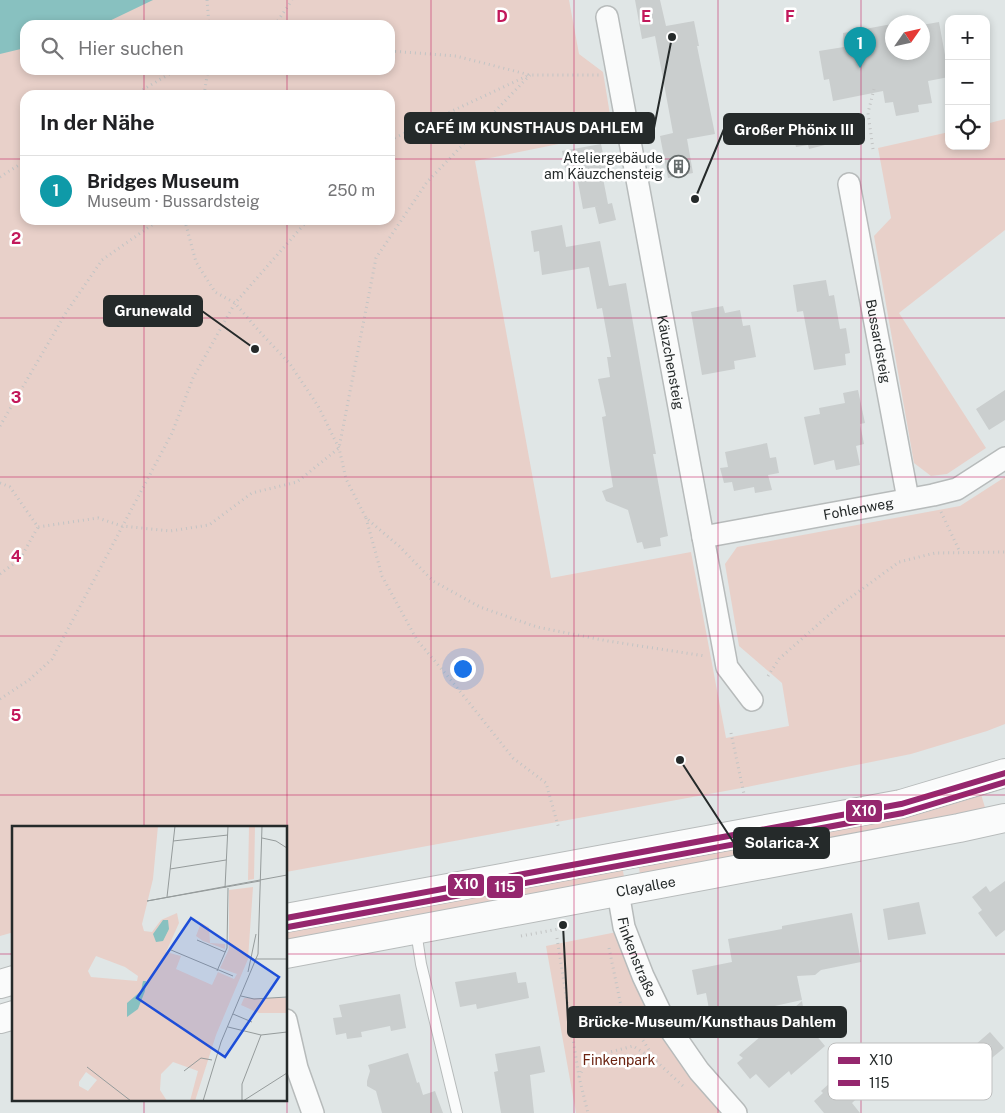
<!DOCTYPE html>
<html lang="de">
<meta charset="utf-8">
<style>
body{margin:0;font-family:"Public Sans",sans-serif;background:#f2f2f2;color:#202124}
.controls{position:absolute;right:15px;top:15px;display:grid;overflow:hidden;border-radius:10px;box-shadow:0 2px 8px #0003}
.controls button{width:45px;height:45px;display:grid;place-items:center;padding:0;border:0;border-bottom:1px solid #e0e0e0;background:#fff;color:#202124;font:25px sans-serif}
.compass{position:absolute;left:885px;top:15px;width:45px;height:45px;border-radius:50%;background:#fff;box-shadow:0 2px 8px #0003;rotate:56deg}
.you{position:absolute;left:462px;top:668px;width:18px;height:18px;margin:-12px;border:4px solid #fff;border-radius:50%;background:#1a73e8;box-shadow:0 0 0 8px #1a73e833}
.badge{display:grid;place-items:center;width:32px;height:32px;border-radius:50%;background:#666c6c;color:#fff;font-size:16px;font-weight:700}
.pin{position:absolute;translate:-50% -41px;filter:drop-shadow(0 1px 2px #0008)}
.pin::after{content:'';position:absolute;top:26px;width:18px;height:15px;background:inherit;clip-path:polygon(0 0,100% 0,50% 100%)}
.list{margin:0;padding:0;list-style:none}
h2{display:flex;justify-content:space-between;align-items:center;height:65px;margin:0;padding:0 20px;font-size:21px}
h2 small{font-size:16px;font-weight:400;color:#757577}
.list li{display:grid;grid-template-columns:32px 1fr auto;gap:15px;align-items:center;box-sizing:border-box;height:70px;padding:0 20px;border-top:1px solid #e0e0e0}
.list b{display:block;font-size:19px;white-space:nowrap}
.list p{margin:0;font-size:16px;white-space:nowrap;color:#757577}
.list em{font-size:16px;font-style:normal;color:#757577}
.icon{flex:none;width:28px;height:28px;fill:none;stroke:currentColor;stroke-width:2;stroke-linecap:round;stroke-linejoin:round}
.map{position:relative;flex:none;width:1005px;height:1113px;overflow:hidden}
.search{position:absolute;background:#fff;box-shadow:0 2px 8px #0003;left:20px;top:20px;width:375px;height:55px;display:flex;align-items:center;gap:12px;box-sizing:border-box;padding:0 18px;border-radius:15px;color:#757577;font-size:19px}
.panel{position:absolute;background:#fff;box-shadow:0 2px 8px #0003;left:20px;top:90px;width:375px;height:135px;border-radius:15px}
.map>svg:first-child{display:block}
.green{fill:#e8d0c9;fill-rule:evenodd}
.water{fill:#88c1c0}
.building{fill:#cacece}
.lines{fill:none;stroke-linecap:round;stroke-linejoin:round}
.service-casing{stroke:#b7bbbb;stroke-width:12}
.minor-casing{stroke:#b7bbbb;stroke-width:24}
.secondary-casing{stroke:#b7bbbb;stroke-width:30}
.path{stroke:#c2c4c4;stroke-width:3;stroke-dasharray:1 4;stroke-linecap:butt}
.service{stroke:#fafbfb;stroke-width:10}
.minor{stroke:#fafbfb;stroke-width:21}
.secondary{stroke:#fafbfb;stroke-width:28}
.bus-1-casing{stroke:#fff;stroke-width:10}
.bus-2-casing{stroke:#fff;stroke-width:10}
.bus-1{stroke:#95276e;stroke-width:6}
.bus-2{stroke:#95276e;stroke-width:6}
.grid{fill:none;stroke:#c2185b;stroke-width:1;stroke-opacity:0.55}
.labels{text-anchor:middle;stroke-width:5;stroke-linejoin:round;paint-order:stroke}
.poi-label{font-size:14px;fill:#252a2a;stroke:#fff;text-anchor:end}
.street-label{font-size:14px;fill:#252a2a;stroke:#fff}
.park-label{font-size:14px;fill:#6b2311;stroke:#fff}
.inset-road{fill:none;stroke:#959b9b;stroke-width:1}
.view{fill:#1d4ed8;fill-opacity:0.15;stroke:#1d4ed8;stroke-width:2.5}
.inset-edge{fill:none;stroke:#252a2a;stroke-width:2.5}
.key{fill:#fff;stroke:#bebfbf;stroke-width:1}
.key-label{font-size:14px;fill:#252a2a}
.grid-label{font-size:16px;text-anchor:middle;font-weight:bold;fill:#c2185b;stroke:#fff;stroke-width:5;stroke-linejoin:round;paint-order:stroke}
.leader{fill:none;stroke:#252a2a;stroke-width:2}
.callout-dot{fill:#252a2a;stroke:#fff;stroke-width:2}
.callout{fill:#252a2a;stroke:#252a2a;stroke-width:2}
.callout-label{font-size:15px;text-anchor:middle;font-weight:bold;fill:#fff}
.line-badge{stroke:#fff;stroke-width:2}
.badge-label{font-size:14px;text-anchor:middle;font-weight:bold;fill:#fff}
</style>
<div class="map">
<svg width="1005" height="1113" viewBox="0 0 1005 1113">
<rect width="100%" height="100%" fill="#e0e6e6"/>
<path class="green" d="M0,0h569l10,54 24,18 10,61 -138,28 76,417 140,-26 35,186 63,-12 -7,-43 -43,-37 -14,-82 12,-17 223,-41 45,-29v247l-18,7 -76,23 -164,33 -461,85v-45h-272v105l-14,4zM25,25h365v45h-365zM25,95h365v125h-365z
M1005,119v111l-106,83 87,135 -39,26 -16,2 -17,-13 -40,-227 17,-18 -13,-70 71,-16v14h37v-22z
M980,791l7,23 -346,65 -3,-16z
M622,866l3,16 -339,62v-17z
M617,932l107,181h-148l-30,-167z"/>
<path class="water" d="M0,0h153l-52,25h-76v23l-25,6z"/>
<path class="building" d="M635,0h25l6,26 28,-5 5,25h-2l18,88 -28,5 6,34 -25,5 -8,-42 13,-3 -9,-49 -9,-48 -13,3z
M939,22l10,55 -21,4 4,22 -14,2 1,7 -23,4 -3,-14 -8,1 -2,-12 -50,10 -4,-22 -5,1 -5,-29 25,-4 -1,-14 49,-9v28h30v-27z
M823,117l6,27 -20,5 -1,-4 -12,2 -5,-23z
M601,144l5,24h-5l7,36 4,-1 4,17 -17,4 -4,-17 5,-1 -17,3 -8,-43 -10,2 -3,-17z
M562,225l4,22 34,-6 9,45 17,-3 30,171h-3l15,82 -8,2 1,8 -17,3 -2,-7 -5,1 -9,-33 -22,-9 -4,-10 11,-4 -11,-70 4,-1 -8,-37 12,-2 -3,-20h4l-9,-49 -5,1 -8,-42 -47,8 -3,-24 -5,1 -3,-21z
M826,280l3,16 5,-1 6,34 6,-1 4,25 -5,1 1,11 -32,5 -11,-59 -6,1 -4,-27z
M723,306l2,7 15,-3 3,16 7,-1 6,32 -22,4 1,8 -33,6 -11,-63z
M858,390l7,33 -5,1 4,20 -8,2 4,19 -24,5 -2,-10 -20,5 -10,-48 16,-3 -1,-6 26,-5 -2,-10z
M1005,390v30l-16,10 -13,-21z
M767,443l3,15 6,-1 3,16 -11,2 4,15 -17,3 -1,-6 -20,4 -2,-9 -8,1 -4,-15 8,-1 -3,-15z
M1005,881v49l-9,7 -18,-24 4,-3 -10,-13 14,-11 4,6z
M919,902l7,32 -38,6 -5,-31z
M852,913l9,49 -40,8 -6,5 -18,1 5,24 -91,20 -5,-27 -9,2 -5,-25 40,-8 -4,-23 54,-10v-3z
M516,972l2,11 8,-1 3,16 -52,11 -1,-5 -16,3 -5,-25z
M400,994l6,34 -15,3 -1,-5 -29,6 1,5 -15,2 -1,-6 -10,2 -3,-17 9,-1 -3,-12z
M802,1001l4,22 19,23 -34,29 -2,-4 -20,17 -13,-14 -6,5 -13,-16 6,-5 -4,-3z
M990,1032l14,16 -39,32 -13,-15z
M540,1046l5,26 -15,3 4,38h-33l-7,-41 4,-1 -3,-17z
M408,1053l9,30 2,-1 4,13 12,-4 8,22h-61l-6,-22 -9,-5v-5l3,-10 -2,-6z
M849,1070l17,20 -14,13 8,10h-36l-10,-12 9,-8 -2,-2 11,-10 2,2z"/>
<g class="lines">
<defs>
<path id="service" d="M416,931l5,33 36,149"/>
<g id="minor">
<path id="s1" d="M607,17l120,650 25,33"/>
<path id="s2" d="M849,184l59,315"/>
<path id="s3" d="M703,537l230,-42 24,-6 48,-31"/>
<path id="s4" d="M618,892l6,35 19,49 22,46 34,49 37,42"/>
<path d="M286,1020l11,48 16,45"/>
</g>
<g id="secondary">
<path d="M286,918l615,-114 104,-31"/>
<path id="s5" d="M286,954l673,-126 46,-10"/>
<path d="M0,984l14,-4"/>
<path d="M0,1019l14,-4"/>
</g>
</defs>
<use href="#service" class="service-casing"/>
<use href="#minor" class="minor-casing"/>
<use href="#secondary" class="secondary-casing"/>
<path class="path" d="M207,0l2,25
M275,25l17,-25
M390,51l66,5 74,19h69
M134,95l42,-25
M204,95l4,-25
M390,140l137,-64
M873,149l-5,-36 6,-24
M0,177l25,-16
M187,220l-1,5 10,37 19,30 20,11 24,28 31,33 28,42 21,42 7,31 20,39 33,28 34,35 47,26 57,20 71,14 97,15
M0,426l67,-115 35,-51 57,-40
M0,483l10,4 28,40 60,-9 24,8 48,5 39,-6 43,-32 45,-11 42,-34 37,-190 51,-76 103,-107
M941,512l19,40
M366,518l16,58 35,64 38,45 58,73 33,25 13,46
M0,574l20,-15 18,-32
M768,676l11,-17 60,-53 60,-44 36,-9 70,-1
M0,699l29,-19 23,-21 120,-226 21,-55 42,-75 73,-83
M731,733l13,61
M521,936l43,-8 4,-2
M557,938l22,139 9,36
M609,948l12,58 35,55 27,25
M579,1077l9,-19 45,-12 20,13"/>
<use href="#service" class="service"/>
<use href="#minor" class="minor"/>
<use href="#secondary" class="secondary"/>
<defs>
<path id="bus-1" d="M286,918l615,-114 104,-31"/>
<path id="bus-2" d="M288,927l615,-114 102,-31"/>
</defs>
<use href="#bus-1" class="bus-1-casing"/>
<use href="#bus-2" class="bus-2-casing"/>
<use href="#bus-1" class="bus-1"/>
<use href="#bus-2" class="bus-2"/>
</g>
<path class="grid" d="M144,0v25M287,0v25M431,0v1113M574,0v1113M718,0v1113M861,0v1113M144,70v25M287,70v25M0,159h25M390,159h615M144,220v607M287,220v893M0,318h1005M0,477h1005M0,636h1005M0,795h1005M0,954h14M286,954h719M144,1099v14"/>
<defs>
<symbol id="building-ring" viewBox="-11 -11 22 22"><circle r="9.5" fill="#fff" stroke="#666c6c" stroke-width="1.5"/><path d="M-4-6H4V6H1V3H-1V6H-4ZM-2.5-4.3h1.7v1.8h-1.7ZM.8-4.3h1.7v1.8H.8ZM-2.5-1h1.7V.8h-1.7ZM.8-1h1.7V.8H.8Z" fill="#666c6c"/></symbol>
</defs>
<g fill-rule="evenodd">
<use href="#building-ring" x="666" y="154" width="25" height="25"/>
</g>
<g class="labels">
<g class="poi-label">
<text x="663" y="163">Ateliergebäude<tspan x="663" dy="16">am Käuzchensteig</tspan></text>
</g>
<g class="street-label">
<text dy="5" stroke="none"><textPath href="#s2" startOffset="160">Bussardsteig</textPath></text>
<text dy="5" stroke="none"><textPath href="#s1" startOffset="351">Käuzchensteig</textPath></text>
<text dy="5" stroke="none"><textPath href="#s3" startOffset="158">Fohlenweg</textPath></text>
<text dy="5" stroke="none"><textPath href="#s5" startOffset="366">Clayallee</textPath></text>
<text dy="5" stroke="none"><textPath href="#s4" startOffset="68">Finkenstraße</textPath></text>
</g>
<g class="park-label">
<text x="619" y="1065">Finkenpark</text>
</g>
</g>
<g transform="translate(12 826)">
<rect width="275" height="275" fill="#e0e6e6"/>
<path d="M0,0h146l-5,53 -11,45 2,7 8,1 9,-12 16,-7 2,10 -13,29 15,4 -5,13 36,16 6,-13 16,7 3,-5 -17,-6 9,-19v-59l24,-3 -5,72 -32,76 -21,66h-5l8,-30 -25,-9 -12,12 -1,16 7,11h-155zM84,130l29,11 13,9 -1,5 -46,-4 -3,-6zM74,246l11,8 -9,11 -9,-5v-4zM237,0h6l-1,53 -6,1zM189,97l8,4 1,16 15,1v5l-22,-8 -7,-5zM232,172h43v15h-28l-18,-8z" fill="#e8d0c9" fill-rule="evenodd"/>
<path d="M151,94h5l1,9 -6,12 -7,1 -3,-8zM131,155h3l-1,10 -7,18 -11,8v-14l14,-12z" fill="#88c1c0"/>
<path class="inset-road" d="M250,12l14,3 11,7M161,15l55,-6M158,43l56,-9M248,55l-113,20 140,-26M213,62l3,-62M155,71l8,-71M185,114l28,12M159,124l62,26M243,133h32M205,145l10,-23 1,-60M236,146l8,-38M229,170l13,3 33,-2M221,188l19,8M216,201l33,8 26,-3M75,241l44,34M172,245l17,-13 11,2M191,275l18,-59 37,-88 4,-128M230,275v-17l19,-49M231,275l44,-28"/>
<path class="view" d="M179,92l88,59 -54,80 -88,-59z"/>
<rect width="275" height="275" class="inset-edge"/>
</g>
<rect x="828" y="1043" width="164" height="57" rx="8" class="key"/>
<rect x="838" y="1057" width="22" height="7" fill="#95276e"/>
<rect x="838" y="1080" width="22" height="6" fill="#95276e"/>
<g class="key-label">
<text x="869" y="1065">X10</text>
<text x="869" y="1088">115</text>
</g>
<g class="grid-label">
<text x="502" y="22">D</text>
<text x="646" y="22">E</text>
<text x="790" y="22">F</text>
<text x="16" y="244">2</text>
<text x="16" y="403">3</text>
<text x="16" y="562">4</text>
<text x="16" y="721">5</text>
</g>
<path class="leader" d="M672 37L654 128M695 199L724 129M255 349L202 311M680 760L734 843M563 925L568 1022"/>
<g class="callout-dot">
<circle cx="672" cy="37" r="5"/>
<circle cx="695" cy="199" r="5"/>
<circle cx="255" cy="349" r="5"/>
<circle cx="680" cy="760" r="5"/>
<circle cx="563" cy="925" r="5"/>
</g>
<g class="callout">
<rect x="405" y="113" width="249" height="30" rx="5"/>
<rect x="724" y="114" width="140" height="30" rx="5"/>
<rect x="104" y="296" width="98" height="30" rx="5"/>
<rect x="734" y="828" width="95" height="30" rx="5"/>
<rect x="568" y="1007" width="278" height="30" rx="5"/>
</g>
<g class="callout-label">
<text x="529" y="133">CAFÉ IM KUNSTHAUS DAHLEM</text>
<text x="794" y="135">Großer Phönix III</text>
<text x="153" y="316">Grunewald</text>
<text x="782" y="848">Solarica-X</text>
<text x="707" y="1027">Brücke-Museum/Kunsthaus Dahlem</text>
</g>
<g class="line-badge">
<rect x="845" y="799" width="38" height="24" rx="5" fill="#95276e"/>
<rect x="447" y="873" width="38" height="24" rx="5" fill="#95276e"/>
<rect x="486" y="875" width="38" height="24" rx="5" fill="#95276e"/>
</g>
<g class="badge-label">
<text x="864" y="816">X10</text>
<text x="466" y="889">X10</text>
<text x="505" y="892">115</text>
</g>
</svg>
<div class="controls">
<button>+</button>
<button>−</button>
<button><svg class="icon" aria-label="locate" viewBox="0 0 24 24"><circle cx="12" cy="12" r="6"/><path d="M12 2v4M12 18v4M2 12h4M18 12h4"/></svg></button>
</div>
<svg class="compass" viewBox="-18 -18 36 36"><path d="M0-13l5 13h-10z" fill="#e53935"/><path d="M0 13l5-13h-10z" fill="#757577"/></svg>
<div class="you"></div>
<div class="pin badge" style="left:860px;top:68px;background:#0f9aa8">1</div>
<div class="search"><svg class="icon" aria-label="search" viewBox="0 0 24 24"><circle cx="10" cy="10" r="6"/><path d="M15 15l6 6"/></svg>Hier suchen</div>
<section class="panel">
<h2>In der Nähe<small></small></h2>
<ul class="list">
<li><span class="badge" style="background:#0f9aa8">1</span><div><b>Bridges Museum</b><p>Museum · Bussardsteig</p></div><em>250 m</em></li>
</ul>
</section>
</div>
